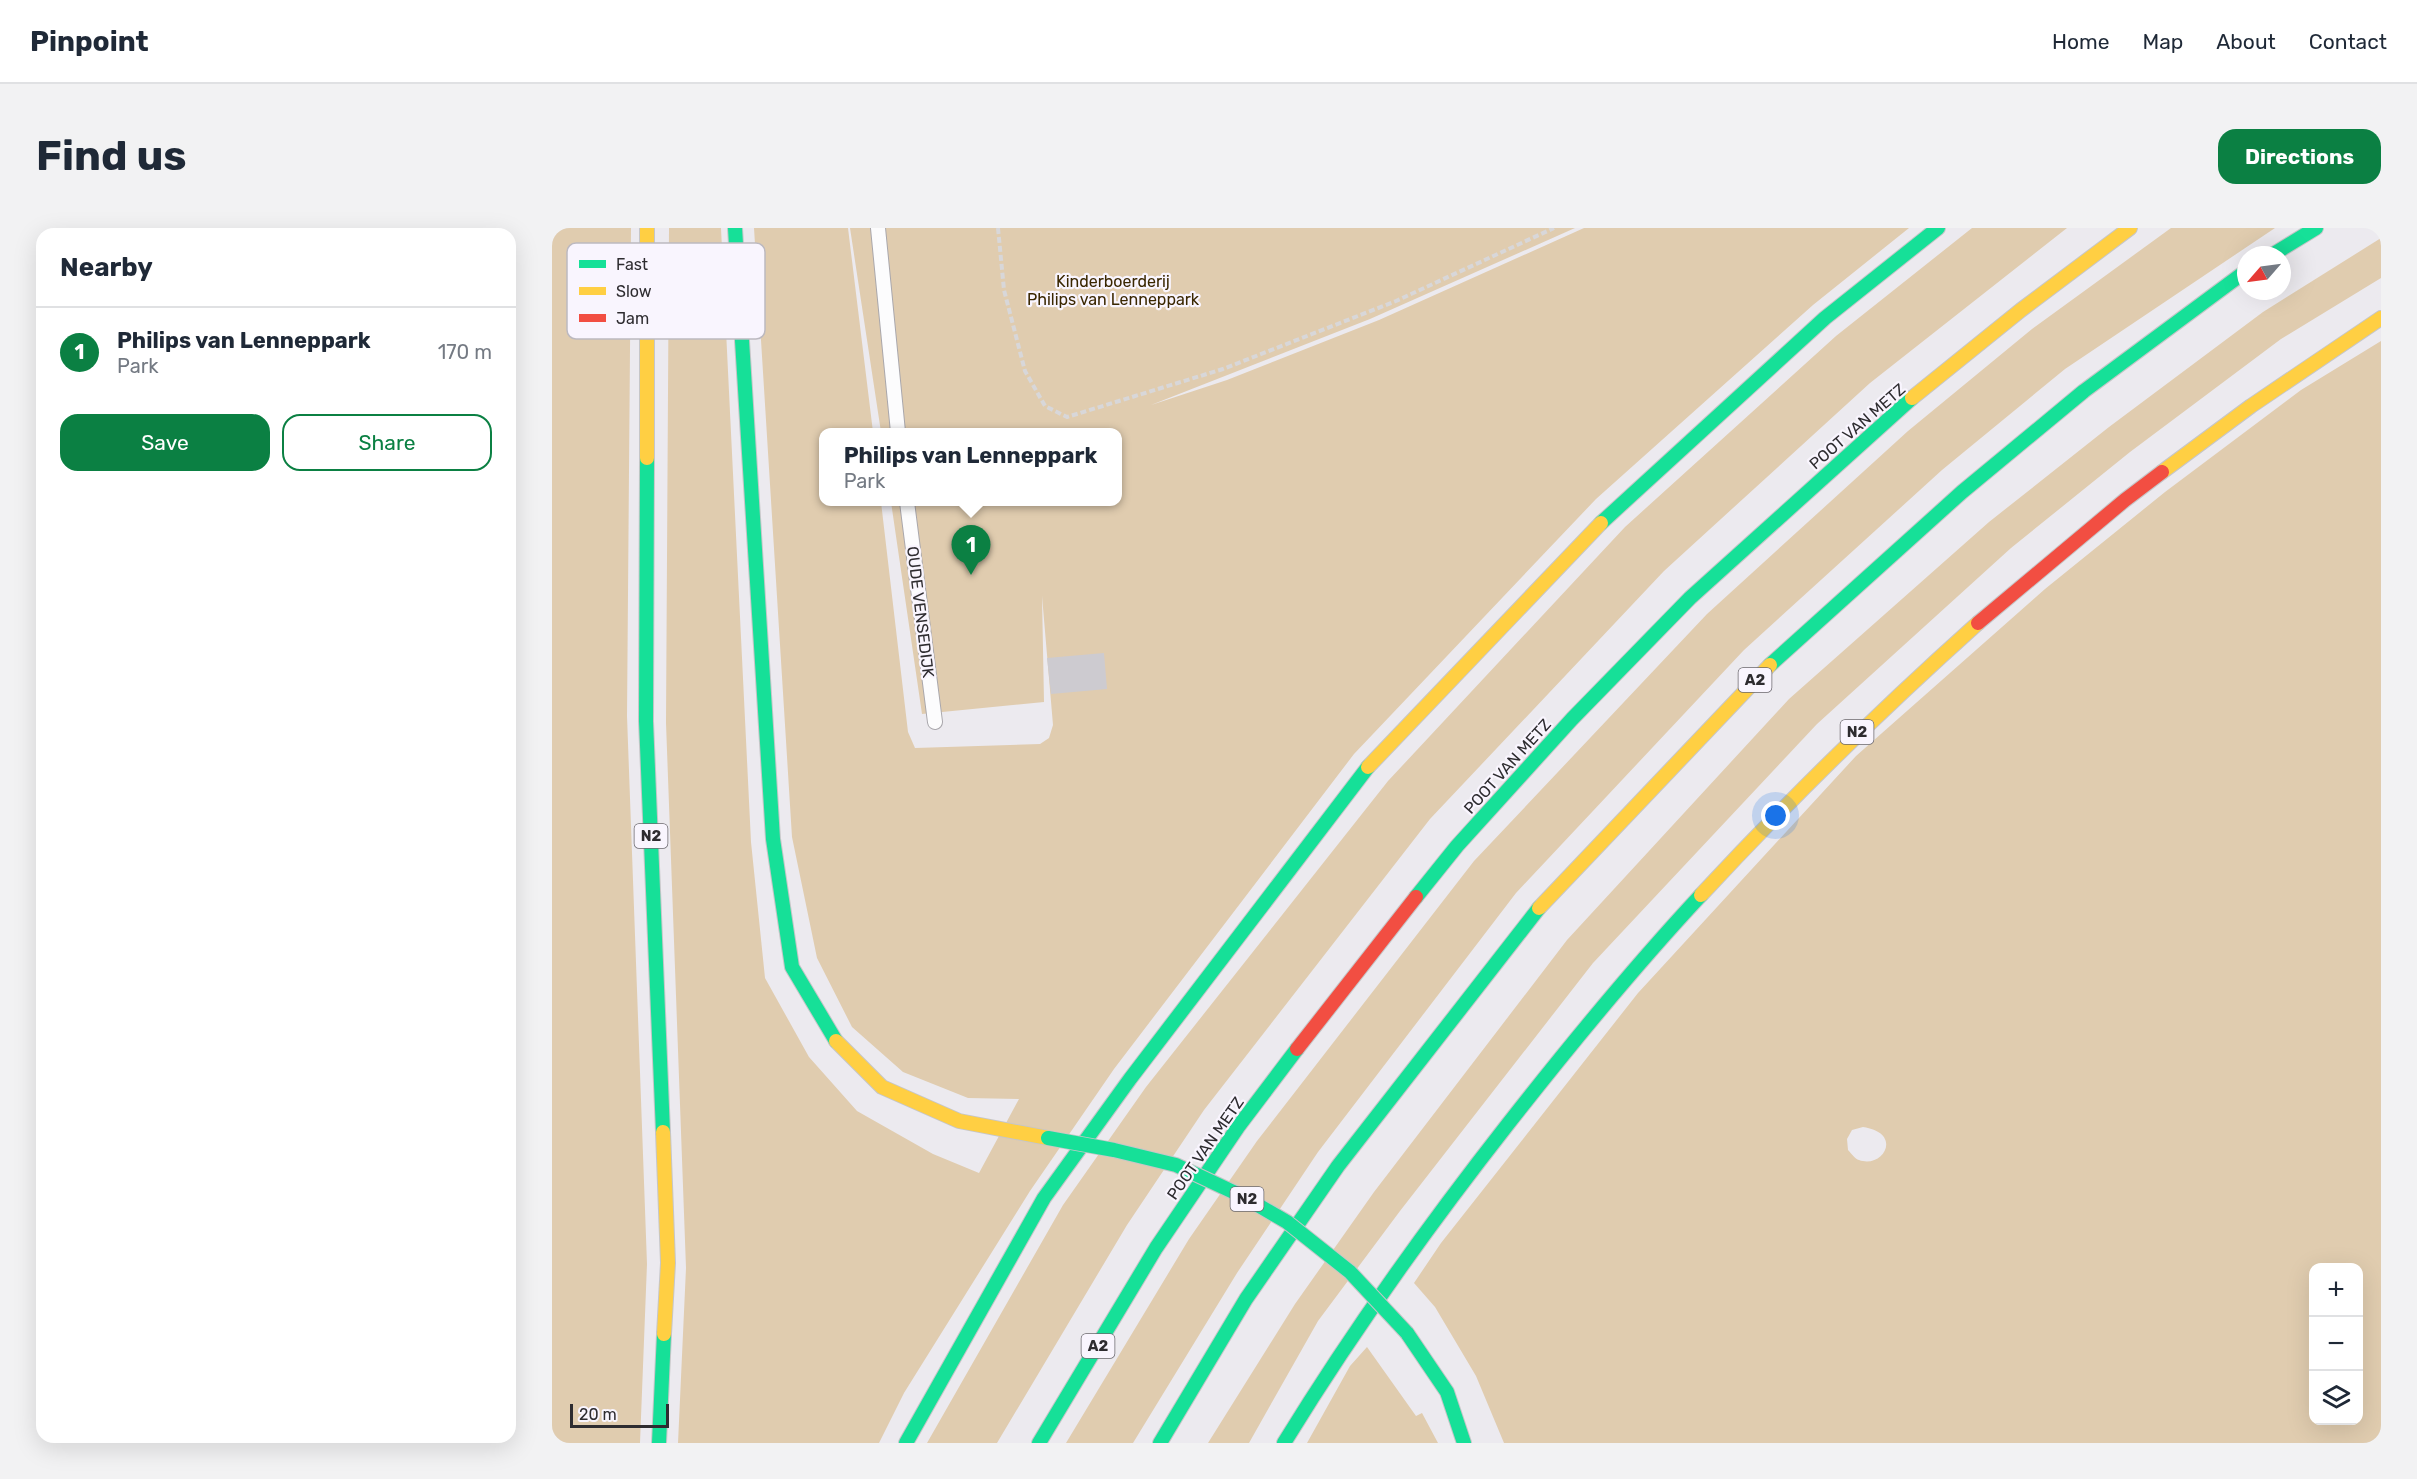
<!DOCTYPE html>
<meta charset="utf-8">
<style>
body{margin:0;font-family:Rubik,sans-serif;background:#f2f2f3;color:#1f2937}
.controls{position:absolute;right:18px;bottom:18px;display:grid;overflow:hidden;border-radius:12px;box-shadow:0 6px 24px #0002}
.controls button{width:54px;height:54px;display:grid;place-items:center;padding:0;border:0;border-bottom:2px solid #e0e1e3;background:#fff;color:#1f2937;font:30px sans-serif}
.compass{position:absolute;left:1685px;top:18px;width:54px;height:54px;border-radius:50%;background:#fff;box-shadow:0 6px 24px #0002;rotate:242deg}
.scale{position:absolute;left:18px;bottom:15px;width:99px;box-sizing:border-box;padding-left:6px;border:3px solid #2e2c30;border-top:0;font-size:16px;line-height:21px;white-space:nowrap;color:#2e2c30;-webkit-text-stroke:4px #f9f5fe;paint-order:stroke}
.you{position:absolute;left:1224px;top:588px;width:21px;height:21px;margin:-15px;border:4px solid #fff;border-radius:50%;background:#1a73e8;box-shadow:0 0 0 9px #1a73e833}
.badge{display:grid;place-items:center;width:39px;height:39px;border-radius:50%;background:#0b8043;color:#fff;font-size:20px;font-weight:700}
.pin{position:absolute;translate:-50% -50px;filter:drop-shadow(0 2px 3px #0008)}
.pin::after{content:'';position:absolute;top:32px;width:21px;height:18px;background:inherit;clip-path:polygon(0 0,100% 0,50% 100%)}
.popup{position:absolute;left:267px;top:200px;width:303px;height:78px;box-sizing:border-box;display:grid;place-content:center;border-radius:12px;background:#fff;filter:drop-shadow(0 2px 4px #0005);font-size:20px;white-space:nowrap;color:#747a83}
.popup b{font-size:22px;color:#1f2937}
.popup::after{content:'';position:absolute;left:50%;top:100%;margin-left:-12px;border:12px solid transparent;border-top-color:#fff}
.list{margin:0;padding:0;list-style:none}
h2{display:flex;justify-content:space-between;align-items:center;height:78px;margin:0;padding:0 24px;font-size:26px}
h2 small{font-size:20px;font-weight:400;color:#747a83}
.list li{display:grid;grid-template-columns:39px 1fr auto;gap:18px;align-items:center;box-sizing:border-box;height:90px;padding:0 24px;border-top:2px solid #e0e1e3}
.list b{display:block;font-size:22px;white-space:nowrap}
.list p{margin:0;font-size:20px;white-space:nowrap;color:#747a83}
.list em{font-size:20px;font-style:normal;color:#747a83}
.actions{display:flex;gap:12px;padding:18px 24px}
.actions a{flex:1;padding:14px 0;border:2px solid #0b8043;border-radius:18px;text-align:center;font-size:21px;color:#0b8043}
.actions .main{background:#0b8043;color:#fff}
.icon{flex:none;width:33px;height:33px;fill:none;stroke:currentColor;stroke-width:2;stroke-linecap:round;stroke-linejoin:round}
.map{position:relative;flex:none;width:1829px;height:1215px;overflow:hidden;border-radius:18px}
header{display:flex;align-items:center;gap:36px;box-sizing:border-box;height:84px;padding:0 30px;background:#fff;border-bottom:2px solid #e0e1e3}
header strong{font-size:28px}
nav{display:flex;gap:33px;margin-inline-start:auto;font-size:21px}
.intro{display:flex;align-items:center;justify-content:space-between;box-sizing:border-box;height:144px;padding:0 36px}
h1{margin:0;font-size:42px}
.button{padding:15px 27px;border-radius:18px;background:#0b8043;color:#fff;font-size:21px;font-weight:700}
main{display:flex;gap:36px;padding:0 36px}
aside{flex:1;background:#fff;border-radius:18px;box-shadow:0 6px 24px #0002}
.map>svg:first-child{display:block}
.green{fill:#e0ccaf;fill-rule:evenodd}
.building{fill:#cdcbd0}
.lines{fill:none;stroke-linecap:round;stroke-linejoin:round}
.lane-casing{stroke:#a9a7ac;stroke-width:16}
.fast-casing{stroke:#c6c6c8;stroke-width:16}
.slow-casing{stroke:#c6c6c8;stroke-width:16}
.jam-casing{stroke:#c6c6c8;stroke-width:16}
.path{stroke:#d8d7d9;stroke-width:4;stroke-dasharray:6 3;stroke-linecap:butt}
.lane{stroke:#fcfcfd;stroke-width:14}
.fast{stroke:#16e098;stroke-width:14}
.slow{stroke:#ffcf43;stroke-width:14}
.jam{stroke:#f24e42;stroke-width:14}
.fast-bridge-casing{stroke:#c6c6c8;stroke-width:16;stroke-linecap:butt}
.fast-bridge{stroke:#16e098;stroke-width:14}
.labels{text-anchor:middle;stroke-width:4.5;stroke-linejoin:round;paint-order:stroke}
.shield{fill:#f9f5fe;stroke:#6b686e;stroke-width:1.5}
.shield-label{font-size:15px;font-weight:bold;fill:#2e2c30}
.park-label{font-size:16px;fill:#3a2700;stroke:#f9f5fe}
.street-label{font-size:16px;fill:#2e2c30;stroke:#f9f5fe}
.key{fill:#f9f5fe;stroke:#bcb9c0;stroke-width:1.5}
.key-label{font-size:16px;fill:#2e2c30}
</style>
<header>
<strong>Pinpoint</strong>
<nav><a>Home</a><a>Map</a><a>About</a><a>Contact</a></nav>
</header>
<div class="intro"><h1>Find us</h1><a class="button">Directions</a></div>
<main>
<aside>
<h2>Nearby<small></small></h2>
<ul class="list">
<li><span class="badge">1</span><div><b>Philips van Lenneppark</b><p>Park</p></div><em>170 m</em></li>
</ul>
<div class="actions"><a class="main">Save</a><a>Share</a></div>
</aside>
<div class="map">
<svg width="1829" height="1215" viewBox="0 0 1829 1215">
<rect width="100%" height="100%" fill="#eceaef"/>
<path class="green" d="M0,0h79l-4,488 20,548 -7,179h-88z
M117,0h52l30,614 14,136 44,79 48,54 76,43 46,19 40,-74 -51,-1 -65,-26 -51,-45 -35,-69 -25,-121 -38,-609h94l25,204h-49v70h57l27,230 7,16 125,-4 9,-6 4,-13 -11,-129 2,106 -122,12 -31,-212h227v-70h-237l-31,-204h725l-205,91 -219,86 76,-25 152,-60 205,-92h325l-96,77 -217,194 -242,255 -240,315 -84,122 -126,202 -25,50h-201l8,-175 -20,-545z
M1420,0h95l-197,155 -206,188 -234,248 -226,291 -77,115 -130,218h-70l136,-238 83,-118 242,-306 237,-254 211,-191z
M1619,0h104l-210,141 -123,101 -198,180 -228,243 -198,259 -81,121 -104,170h-67l123,-204 68,-98 217,-280 233,-247 201,-183 124,-102z
M1829,10v40l-100,61 -151,113 -119,96 -194,176 -224,239 -193,248 -82,110 -69,122h-41l87,-139 79,-112 193,-252 222,-241 200,-177 120,-95 154,-115z
M1829,113v1102h-877l-28,-67 -41,-69 -21,-24 27,-40 197,-250 218,-237 189,-167 120,-97 136,-102zM1311,899c41,6 20,42 -4,33 -4,-1 -8,-7 -11,-10l-1,-11 5,-9zM1762,1040h44v152h-44z
M815,1119l49,69 6,-3 16,30h-131l43,-77z"/>
<path class="building" d="M552,425l3,36 -56,5 -4,-36z"/>
<g class="lines">
<defs>
<path id="lane" d="M326,0l20,204
M355,274l28,220"/>
<path id="fast" d="M183,0l38,611 19,128 44,74
M1720,27l44,-27
M95,230l-1,263 17,411
M1049,295l224,-205 113,-90
M1218,437l192,-173 122,-101 162,-120
M864,669l41,-51 115,-127 118,-121 222,-200
M855,1105l40,59 17,51
M107,1215l5,-109
M354,1215l138,-245 86,-119 238,-312
M487,1215l117,-195 82,-121 59,-78
M608,1215l86,-144 92,-133 201,-258
M732,1215c68,-111 144,-217 224,-319 62,-79 125,-156 193,-229"/>
<path id="slow" d="M1360,170l109,-88 109,-82
M95,230v-230
M1610,244l89,-66 130,-88
M816,539l233,-244
M1149,667c88,-95 180,-185 277,-272
M987,680l231,-243
M284,813l46,46 77,34 89,17
M111,904l5,131 -4,71"/>
<path id="jam" d="M1426,395l147,-123 37,-28
M745,821l119,-152"/>
</defs>
<use href="#lane" class="lane-casing"/>
<use href="#fast" class="fast-casing"/>
<use href="#slow" class="slow-casing"/>
<use href="#jam" class="jam-casing"/>
<path class="path" d="M446,0l6,62 21,81 20,35 22,11 156,-48 173,-68 158,-73"/>
<use href="#lane" class="lane"/>
<use href="#fast" class="fast"/>
<use href="#slow" class="slow"/>
<use href="#jam" class="jam"/>
<defs>
<path id="fast-bridge" d="M496,910l66,12 62,15 68,32 43,25 63,50 57,61"/>
</defs>
<use href="#fast-bridge" class="fast-bridge-casing"/>
<use href="#fast-bridge" class="fast-bridge"/>
</g>
<g class="labels">
<g class="shield">
<rect x="1186.5" y="440" width="33" height="24" rx="4.5"/>
<rect x="1288.5" y="492" width="33" height="24" rx="4.5"/>
<rect x="82.5" y="596" width="33" height="24" rx="4.5"/>
<rect x="678.5" y="959" width="33" height="24" rx="4.5"/>
<rect x="529.5" y="1106" width="33" height="24" rx="4.5"/>
</g>
<g class="shield-label">
<text x="1203" y="457">A2</text>
<text x="1305" y="509">N2</text>
<text x="99" y="613">N2</text>
<text x="695" y="976">N2</text>
<text x="546" y="1123">A2</text>
</g>
<g class="park-label">
<text x="561" y="59">Kinderboerderij<tspan x="561" dy="18">Philips van Lenneppark</tspan></text>
</g>
<g class="street-label">
<text transform="translate(1305 198) rotate(-41)" y="6">POOT VAN METZ</text>
<text transform="translate(369 384) rotate(83)" y="6">OUDE VENSEDIJK</text>
<text transform="translate(955 538) rotate(-48)" y="6">POOT VAN METZ</text>
<text transform="translate(653 920) rotate(-55)" y="6">POOT VAN METZ</text>
</g>
</g>
<rect x="15" y="15" width="198" height="96" rx="9" class="key"/>
<rect x="27" y="32" width="27" height="8" fill="#16e098"/>
<rect x="27" y="59" width="27" height="8" fill="#ffcf43"/>
<rect x="27" y="86" width="27" height="8" fill="#f24e42"/>
<g class="key-label">
<text x="64" y="42">Fast</text>
<text x="64" y="69">Slow</text>
<text x="64" y="96">Jam</text>
</g>
</svg>
<div class="controls">
<button>+</button>
<button>−</button>
<button><svg class="icon" aria-label="layers" viewBox="0 0 24 24"><path d="M12 4l9 5-9 5-9-5zM3 14l9 5 9-5"/></svg></button>
</div>
<svg class="compass" viewBox="-18 -18 36 36"><path d="M0-13l5 13h-10z" fill="#e53935"/><path d="M0 13l5-13h-10z" fill="#747a83"/></svg>
<div class="scale">20 m</div>
<div class="you"></div>
<div class="pin badge" style="left:419px;top:347px">1</div>
<div class="popup"><b>Philips van Lenneppark</b>Park</div>
</div>
</main>
